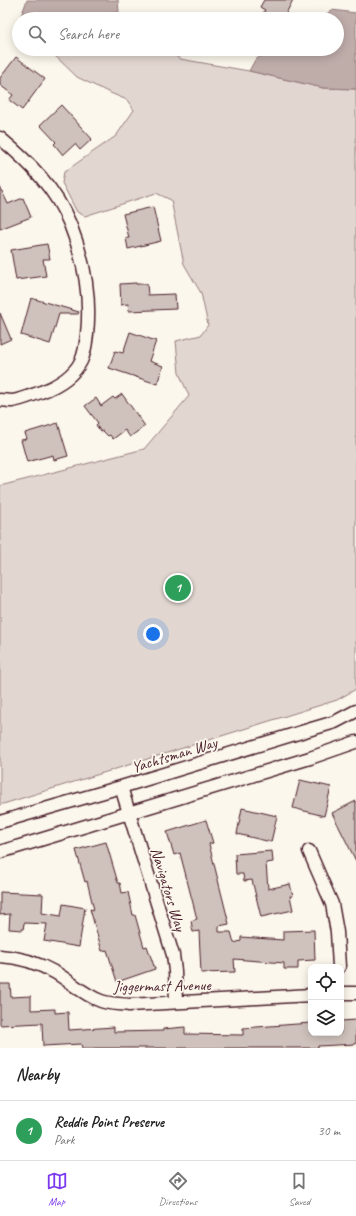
<!DOCTYPE html>
<style>
body{margin:0;font-family:Caveat,sans-serif;background:#f6f6f6;color:#222}
.controls{position:absolute;right:12px;bottom:12px;display:grid;overflow:hidden;border-radius:8px;box-shadow:0 2px 10px #0003}
.controls button{width:36px;height:36px;display:grid;place-items:center;padding:0;border:0;border-bottom:1px solid #e0e0e0;background:#fff;color:#222;font:20px sans-serif}
.you{position:absolute;left:153px;top:634px;width:14px;height:14px;margin:-10px;border:3px solid #fff;border-radius:50%;background:#1a73e8;box-shadow:0 0 0 6px #1a73e833}
.badge{display:grid;place-items:center;width:26px;height:26px;border-radius:50%;background:#7c3aed;color:#fff;font-size:13px;font-weight:700}
.pin{position:absolute;translate:-50% -50%;border:2px solid #fff;box-shadow:0 1px 4px #0006}
.list{margin:0;padding:0;list-style:none}
h2{display:flex;justify-content:space-between;align-items:center;height:52px;margin:0;padding:0 16px;font-size:17px}
h2 small{font-size:13px;font-weight:400;color:#767676}
.list li{display:grid;grid-template-columns:26px 1fr auto;gap:12px;align-items:center;box-sizing:border-box;height:60px;padding:0 16px;border-top:1px solid #e0e0e0}
.list b{display:block;font-size:15px;white-space:nowrap}
.list p{margin:0;font-size:13px;white-space:nowrap;color:#767676}
.list em{font-size:13px;font-style:normal;color:#767676}
.icon{flex:none;width:22px;height:22px;fill:none;stroke:currentColor;stroke-width:2;stroke-linecap:round;stroke-linejoin:round}
.map{position:relative;flex:none;width:356px;height:1048px;overflow:hidden}
.search{position:absolute;background:#fff;box-shadow:0 2px 10px #0003;left:12px;right:12px;top:12px;height:44px;display:flex;align-items:center;gap:10px;box-sizing:border-box;padding:0 14px;border-radius:22px;color:#767676;font-size:15px}
.sheet{height:112px;background:#fff}
nav{display:flex;justify-content:space-around;align-items:center;box-sizing:border-box;height:56px;border-top:1px solid #e0e0e0;background:#fff;font-size:11px;color:#767676}
nav a{display:grid;justify-items:center;gap:2px}
nav .on{color:#7c3aed}
.map>svg:first-child{display:block}
.green{fill:#e2d7d0;stroke:#967b7e}
.water{fill:#bfadaa;stroke:#907477}
.building{fill:#cfc2bc;stroke:#4a1f2b}
.lines{fill:none;stroke-linecap:round;stroke-linejoin:round}
.minor-casing{stroke:#4a1f2b;stroke-width:15}
.minor{stroke:#fbf7ec;stroke-width:12}
.labels{text-anchor:middle;stroke-width:3.5;stroke-linejoin:round;paint-order:stroke}
.street-label{font-size:16px;fill:#4a1f2b;stroke:#fbf7ec}
</style>
<div class="map">
<svg width="356" height="1048" viewBox="0 0 356 1048">
<rect width="100%" height="100%" fill="#fbf7ec"/>
<filter id="ink" filterUnits="userSpaceOnUse"><feTurbulence type="fractalNoise" baseFrequency=".025" numOctaves="2"/><feDisplacementMap in="SourceGraphic" scale="8" xChannelSelector="R" yChannelSelector="G"/><feConvolveMatrix kernelMatrix="1 2 1 2 8 2 1 2 1" color-interpolation-filters="sRGB"/></filter>
<g filter="url(#ink)">
<path class="green" d="M48,49h122l1,4 9,6 69,12 74,17 33,1v600l-19,11 -337,105v-319l144,-37 45,-53 -10,-23 -3,-32 25,-6 7,-10 -7,-32 -17,-29 -13,-64 -15,-7 -71,23 -8,-4 -15,-29 2,-11 52,-36 18,-26 -7,-10 -19,-8 -31,-15z"/>
<path class="water" d="M27,0h91l1,12c-23,3 -78,13 -98,4z
M332,10l24,3v76l-33,-1 -74,-17 6,-11 17,-11h65v-30h-17z"/>
<path class="building" d="M264,0h29l-10,19h-23l5,-9 -5,-3z
M16,57l29,22 -23,31 -13,-10 4,-5 -13,-10v-7z
M61,105l31,34 -12,11 -5,-6 -12,11 -9,-11 2,-2 -16,-17z
M0,187l8,17 15,-6 8,19 -31,12z
M153,207l8,34 -33,8 -2,-11h3l-6,-24z
M47,244l3,15h-7l3,17 -30,4 -5,-30z
M136,283v1h11l1,11 27,-1 1,15 -47,2 -1,-7 -7,1 -1,-21z
M31,298l48,14 -1,2h-19l-9,30 -29,-9z
M0,313l11,26 -11,5z
M130,332l26,9 -7,20 14,5 -6,18 -48,-16 6,-17 8,2z
M122,394l23,32 -15,11 -5,-7 -12,9 -3,-4 -2,1 -5,-5 -2,1 -5,-7 2,-2 -13,-17 11,-8 5,8 12,-9 2,2z
M58,423l10,33 -14,4 -1,-5 -26,7 -6,-22 6,-1 -2,-6z
M300,780l31,7 -7,29 -31,-8z
M356,801v60l-24,-48z
M242,808l35,8 -6,26 -34,-8z
M206,820l7,23 -4,1 20,80 -10,2v6h12l3,11 7,-2v-4l42,3v-9l31,-1 1,30 -17,1v8h-14v-6l-50,-4 1,13 -34,1 -2,-42 -6,1 -2,-11 6,-2 -17,-66 -6,2 -7,-23z
M106,842l12,41h2l2,10 6,-1 5,23h2l9,32 3,-1 8,23 -38,13 -10,-32 -5,1 -12,-42 4,1 -7,-29 -2,1 -9,-32z
M272,851l1,11 -7,1 2,26 22,-5 3,12h-3l3,14 -32,7 -9,-37 -8,1 -1,-7h-7l-1,-20z
M0,892l43,2 -1,19 19,3 2,-12 22,4 -6,39 -35,-6 3,-17 -23,-1 -1,7 -14,-1 1,-15 -10,1z
M0,984h10l1,13 20,-1v14l24,-1v4l13,-1 1,18 45,-3v5l49,-1v-2l22,-2v7l58,1v-7l68,-5v10h30v-12l15,-1v24l-38,2v2h-236l-1,-4 -38,2 -1,-23 -42,2z"/>
<g class="lines">
<defs>
<path id="minor" d="M0,138c30,25 55,50 70,86 14,35 21,73 17,110 -1,9 -2,19 -6,27 -8,16 -24,25 -40,31 -9,3 -20,8 -29,9 -4,0 -8,-1 -12,-1
M121,787l52,168 2,16 1,31
M0,822l121,-35 187,-57 27,-8 21,-11
M309,851l23,53 5,28 2,35
M0,852l310,-94 46,-16
M0,956c21,1 38,7 56,17 15,9 28,22 45,28 9,3 19,3 28,4l182,-10
M341,993h15"/>
</defs>
<use href="#minor" class="minor-casing"/>
<use href="#minor" class="minor"/>
</g>
</g>
<g class="labels">
<g class="street-label">
<text transform="translate(174 754) rotate(-17)" y="6">Yachtsman Way</text>
<text transform="translate(169 889) rotate(73)" y="6">Navigators Way</text>
<text transform="translate(162 985) rotate(-1)" y="6">Jiggermast Avenue</text>
</g>
</g>
</svg>
<div class="controls">
<button><svg class="icon" aria-label="locate" viewBox="0 0 24 24"><circle cx="12" cy="12" r="6"/><path d="M12 2v4M12 18v4M2 12h4M18 12h4"/></svg></button>
<button><svg class="icon" aria-label="layers" viewBox="0 0 24 24"><path d="M12 4l9 5-9 5-9-5zM3 14l9 5 9-5"/></svg></button>
</div>
<div class="you"></div>
<div class="pin badge" style="left:178px;top:588px;background:#2e9e5b">1</div>
<div class="search"><svg class="icon" aria-label="search" viewBox="0 0 24 24"><circle cx="10" cy="10" r="6"/><path d="M15 15l6 6"/></svg>Search here</div>
</div>
<section class="sheet">
<h2>Nearby<small></small></h2>
<ul class="list">
<li><span class="badge" style="background:#2e9e5b">1</span><div><b>Reddie Point Preserve</b><p>Park</p></div><em>30 m</em></li>
</ul>
</section>
<nav>
<a class="on"><svg class="icon" aria-label="map" viewBox="0 0 24 24"><path d="M3 6l6-2 6 2 6-2v14l-6 2-6-2-6 2zM9 4v14M15 6v14"/></svg>Map</a>
<a><svg class="icon" aria-label="directions" viewBox="0 0 24 24"><path d="M12 3l9 9-9 9-9-9zM9 14v-3h6M13 9l2 2-2 2"/></svg>Directions</a>
<a><svg class="icon" aria-label="saved" viewBox="0 0 24 24"><path d="M7 4h10v16l-5-4-5 4z"/></svg>Saved</a>
</nav>
